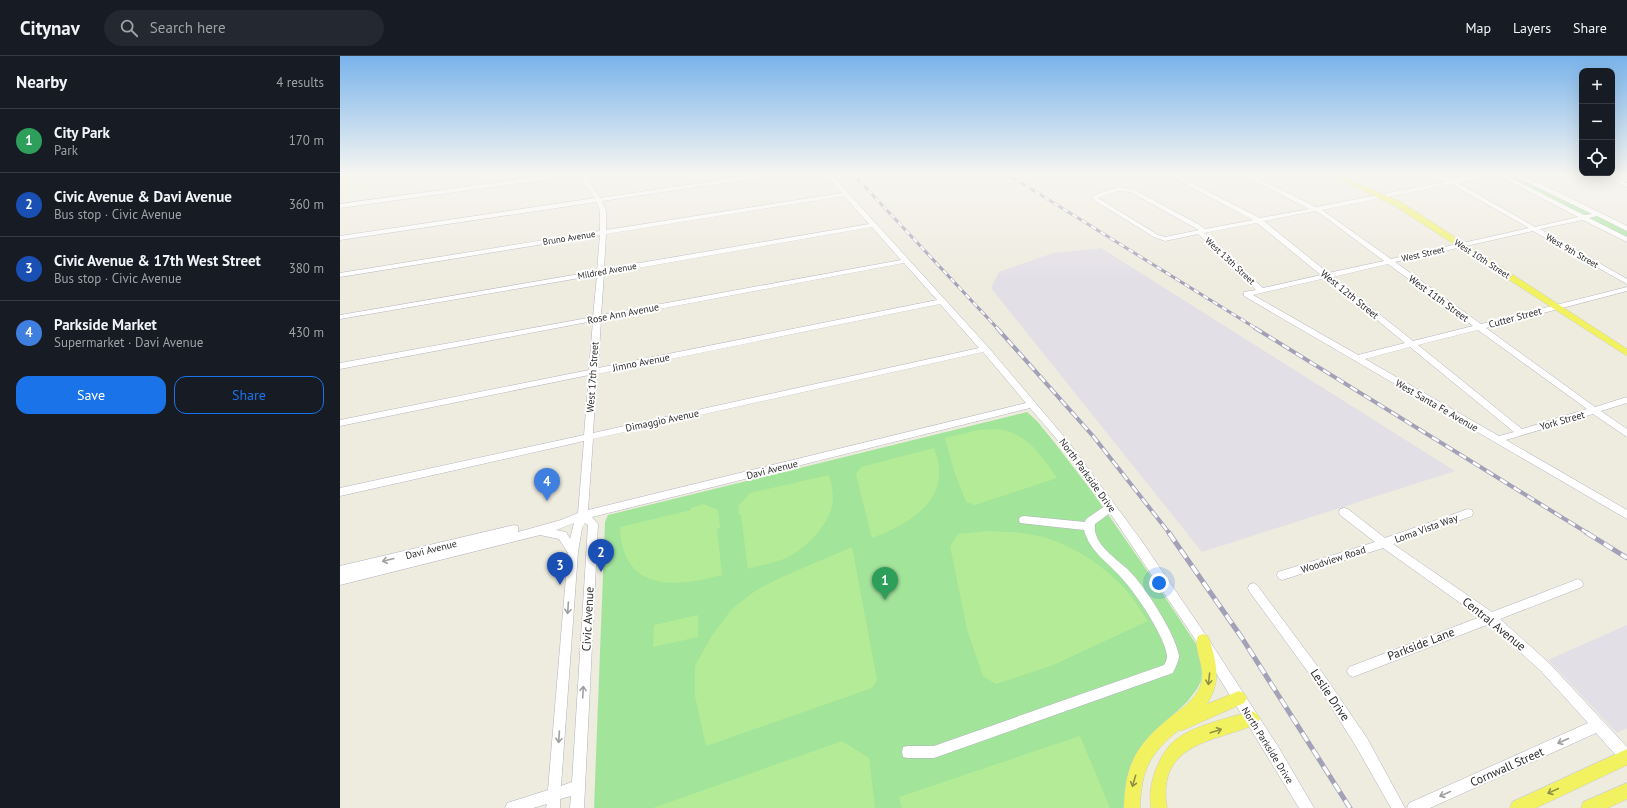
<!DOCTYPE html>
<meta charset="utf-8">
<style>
body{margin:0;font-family:"PT Sans",sans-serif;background:#242831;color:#f1f3f6}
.controls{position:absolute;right:12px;top:12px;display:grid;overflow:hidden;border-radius:8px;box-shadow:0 4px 16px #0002}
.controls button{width:36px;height:36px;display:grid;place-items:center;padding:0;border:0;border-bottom:1px solid #363941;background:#171b24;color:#f1f3f6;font:20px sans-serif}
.you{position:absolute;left:819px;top:527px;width:14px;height:14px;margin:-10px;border:3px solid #fff;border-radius:50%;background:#1a73e8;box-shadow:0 0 0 6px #1a73e833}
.badge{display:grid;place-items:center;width:26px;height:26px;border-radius:50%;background:#1a73e8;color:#fff;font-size:13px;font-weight:700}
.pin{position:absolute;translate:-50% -33px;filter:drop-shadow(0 1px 2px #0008)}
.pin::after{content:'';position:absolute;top:21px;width:14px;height:12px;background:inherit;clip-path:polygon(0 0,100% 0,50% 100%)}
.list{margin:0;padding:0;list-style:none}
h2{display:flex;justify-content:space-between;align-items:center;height:52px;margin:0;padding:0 16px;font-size:17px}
h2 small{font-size:13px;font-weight:400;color:#9ea1a6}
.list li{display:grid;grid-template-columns:26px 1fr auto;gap:12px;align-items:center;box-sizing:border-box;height:64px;padding:0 16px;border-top:1px solid #363941}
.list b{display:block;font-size:15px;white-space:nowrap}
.list p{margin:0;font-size:13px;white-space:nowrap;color:#9ea1a6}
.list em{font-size:13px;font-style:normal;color:#9ea1a6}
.actions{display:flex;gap:8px;padding:12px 16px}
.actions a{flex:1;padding:9px 0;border:1px solid #1a73e8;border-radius:12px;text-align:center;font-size:14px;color:#1a73e8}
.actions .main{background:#1a73e8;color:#fff}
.icon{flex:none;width:22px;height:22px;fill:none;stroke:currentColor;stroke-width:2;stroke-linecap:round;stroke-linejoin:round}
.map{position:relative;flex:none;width:1287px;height:752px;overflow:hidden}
header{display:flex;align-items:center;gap:24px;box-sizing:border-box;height:56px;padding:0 20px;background:#171b24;border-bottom:1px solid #363941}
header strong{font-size:19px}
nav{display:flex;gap:22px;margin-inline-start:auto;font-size:14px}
.search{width:280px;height:36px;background:#242831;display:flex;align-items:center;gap:10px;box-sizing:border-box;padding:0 14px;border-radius:22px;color:#9ea1a6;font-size:15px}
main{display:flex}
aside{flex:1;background:#171b24}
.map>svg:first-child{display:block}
.industrial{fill:#e3dfe7}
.education{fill:#efecce}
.green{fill:#a3e49b}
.pitch{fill:#b4eb97}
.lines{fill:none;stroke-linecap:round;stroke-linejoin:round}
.minor-casing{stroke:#b3b2c0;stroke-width:1}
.major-casing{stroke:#ccc;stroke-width:1}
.minor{fill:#fff;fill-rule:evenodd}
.major{fill:#f2f260;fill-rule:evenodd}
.rail-far2-casing{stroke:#a3a1b7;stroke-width:3}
.rail-far1-casing{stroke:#a3a1b7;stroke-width:4}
.rail-casing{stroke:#a3a1b7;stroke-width:5}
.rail-far2{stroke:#fff;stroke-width:2;stroke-dasharray:5.5;stroke-linecap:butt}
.rail-far1{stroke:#fff;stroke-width:2.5;stroke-dasharray:8;stroke-linecap:butt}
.rail{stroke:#fff;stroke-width:3.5;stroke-dasharray:10;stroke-linecap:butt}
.oneway{stroke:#a0a0a0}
.oneway2{stroke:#8f8f46}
.labels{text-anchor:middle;stroke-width:4;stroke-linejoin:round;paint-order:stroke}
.far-street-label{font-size:9px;fill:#2c2c2c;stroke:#fff}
.street-label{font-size:10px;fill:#2c2c2c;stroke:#fff}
.near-street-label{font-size:12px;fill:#2c2c2c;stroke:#fff}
</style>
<header>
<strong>Citynav</strong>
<div class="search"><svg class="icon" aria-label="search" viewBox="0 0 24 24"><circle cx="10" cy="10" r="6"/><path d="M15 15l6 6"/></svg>Search here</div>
<nav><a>Map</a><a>Layers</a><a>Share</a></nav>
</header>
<main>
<aside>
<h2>Nearby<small>4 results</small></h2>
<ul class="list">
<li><span class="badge" style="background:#2e9e5b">1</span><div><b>City Park</b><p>Park</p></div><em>170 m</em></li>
<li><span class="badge" style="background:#1a4fb4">2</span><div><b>Civic Avenue &amp; Davi Avenue</b><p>Bus stop · Civic Avenue</p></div><em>360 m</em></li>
<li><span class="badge" style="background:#1a4fb4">3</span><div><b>Civic Avenue &amp; 17th West Street</b><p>Bus stop · Civic Avenue</p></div><em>380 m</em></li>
<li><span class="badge" style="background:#3f7fe0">4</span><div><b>Parkside Market</b><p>Supermarket · Davi Avenue</p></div><em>430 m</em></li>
</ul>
<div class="actions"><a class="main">Save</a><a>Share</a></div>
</aside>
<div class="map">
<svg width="1287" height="752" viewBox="0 0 1287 752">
<rect width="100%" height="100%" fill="#eeebdf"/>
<path class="industrial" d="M761,192l354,223 -253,81 -211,-264 8,-16 54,-19z
M1287,569v103l-10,5 -69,-73z"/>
<path class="education" d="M0,118h134l-134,19z"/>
<path class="green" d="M1181,119l106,56v9l-119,-63z
M687,356l10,9 17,21 37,48 62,89 43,65 7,22 -2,15 -4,8 -10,13 -23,21 -37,85h-533l11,-286 3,-7z"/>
<path class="pitch" d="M658,373c31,5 42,26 59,49l-82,27 -9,-3 -12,-31 -9,-33 34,-8z
M594,392c20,50 -22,75 -62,90l-16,-64 5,-7z
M489,419c3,10 5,21 3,31 -4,20 -29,45 -48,53 -11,4 -24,6 -36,10l-7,-54h-2l-1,-9 12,-13z
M364,448l14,6 2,18 -3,1 5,46c-47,13 -100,17 -102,-48l71,-17v-2z
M648,475c20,1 41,1 61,8 24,8 49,23 67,41 13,11 22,27 32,41l-97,45 -55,18 -13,-8 -16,-47 -17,-83 8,-12z
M512,491l25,133 -5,8 -166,58 -11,-50v-30l16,-29 21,-28 23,-18 27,-14z
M358,559v22l-45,10 1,-22z
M740,680l30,72h-208l-3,-11z
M502,685l27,17 6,50h-222z"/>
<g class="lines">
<defs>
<path id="minor" d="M218,118h16l-3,2 -231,32v-4z
M238,118h6l16,24 160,-24h15l-3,2 -170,25 4,10v19l236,-37 -17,-19h6l157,173 79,93 74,100 66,97 72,111 35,60h-15l-100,-163 -89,-132 -15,11c-3,23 26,36 39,52 14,16 42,59 45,80 0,5 -4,12 -6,17l-239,85h-26l-5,-1 -1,-5 1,-5 5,-1h26l230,-81c2,-3 3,-6 3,-9 -1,-17 -30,-61 -42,-74 -14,-18 -35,-29 -41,-52l-64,-7 -1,-3 1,-3 4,-1 61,6 1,-3 19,-13 -44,-62 -31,-36 -438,109 6,7 -14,284h-14l1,-12 -11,3v9h-14l1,-4 -14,4h-28l2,-5 41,-13 20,-237 -9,-14 -19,-4 -200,50v-19l174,-41 4,1v6l43,-12 17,-7 6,-72 -244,55v-8l244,-53 5,-60 -249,51v-6l249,-50 4,-49 -253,48v-6l253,-46 4,-42 -257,44v-4l257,-44 3,-36 -260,42v-4l260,-42v-20l-3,-9 -257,38v-4l255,-38zM504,140l25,28 -265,45 2,-35zM532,171l29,33 -300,55 3,-41zM564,207l33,37 -339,68 3,-48zM600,248l39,44 -386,85 4,-59zM643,296l43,51 -438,107 5,-71zM234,467l-4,16 -4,-7 -10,-2zM245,467l3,2 -16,257 -11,4 17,-234 4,-24z
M826,118h8l86,44 49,-9 -68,-35h8l67,33 129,-25 -15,-8h8l14,6 31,-6 22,1 79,40 8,-1 -80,-39 6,-1 36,16 73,36v5l-30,-15 -8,2 38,19v5l-44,-22 -43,9 87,50v5l-94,-53 -138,31 86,62 146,-37v4l-141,37 109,79 32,-10v6l-26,8 26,18v8l-34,-23 -87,26 121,70v9l-383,-223v-4l12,-2 -58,-56 -33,7 -11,-4 -62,-38 2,-4 24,-8 15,2 65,35 7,5 48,-9zM1160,120l1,1 77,40 -43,10 -77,-44 25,-5zM1111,128l78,44 -138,31 -69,-49zM778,135l12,1 69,38 -34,7 -7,-2 -60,-37zM975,155l6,3 63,47 -56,12 -64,-52zM917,167l64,52 -58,13 -59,-55zM1048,208l85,62 -60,15 -80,-64zM986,222l79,65 -47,12 -105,-60zM1138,274l109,79 -65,20 -104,-84zM1070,291l104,85 -15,4 -134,-77z
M1261,118h8l18,9v4z
M1004,452l4,1 37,29 83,-29 4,1 1,3 -1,3 -79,28 99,68 86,-33 4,2 1,3 -1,3 -82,32 49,44 78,84v17l-5,-2 -26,-29 -166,75h-23l2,-5 179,-80 -47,-52 -52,-47 -136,53 -4,-2 -2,-4 2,-4 131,-50 -97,-69 -101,32 -4,-2 -1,-3 1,-3 97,-30 -35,-27 -1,-3 1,-3z
M913,527l4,2 67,90 43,63 38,70h-14l-34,-60 -41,-65 -67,-92 -1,-3 1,-3z"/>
<path id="major" d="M988,118h9l64,28 226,147v7l-232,-150z
M863,578l5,2 2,5c7,25 11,40 -3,63l32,-13 5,2 3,5 -3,5 -63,28 -2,-1c-29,23 -38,40 -39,78h-16c1,-46 14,-65 49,-93 10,-7 22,-16 27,-28 8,-18 -8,-38 -2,-51z
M912,655l5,3 3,5 -3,5c-42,18 -101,18 -90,84h-16c-2,-14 0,-26 5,-39 4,-10 10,-21 18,-28 19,-16 55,-23 78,-30z
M1287,693v16l-91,43h-26l2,-6z
M1287,727v16l-19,9h-27l2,-6z"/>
</defs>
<use href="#minor" class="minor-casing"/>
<use href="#major" class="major-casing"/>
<use href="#minor" class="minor"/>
<use href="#major" class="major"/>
<defs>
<path id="rail-far2" d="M513,118l145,155
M667,118l250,155"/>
<path id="rail-far1" d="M657,272l96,108 77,98
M915,272l334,206"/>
<path id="rail" d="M829,477l73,105 108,170
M1247,477l40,25"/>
</defs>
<use href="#rail-far2" class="rail-far2-casing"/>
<use href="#rail-far1" class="rail-far1-casing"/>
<use href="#rail" class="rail-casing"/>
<use href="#rail-far2" class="rail-far2"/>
<use href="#rail-far1" class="rail-far1"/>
<use href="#rail" class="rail"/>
</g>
<defs><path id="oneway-shaft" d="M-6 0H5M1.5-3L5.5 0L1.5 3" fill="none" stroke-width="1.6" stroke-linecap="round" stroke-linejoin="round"/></defs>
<g class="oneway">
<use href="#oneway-shaft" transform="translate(48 504) rotate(166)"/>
<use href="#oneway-shaft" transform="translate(228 552) rotate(94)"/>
<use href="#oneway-shaft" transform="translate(243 636) rotate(-87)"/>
<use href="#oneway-shaft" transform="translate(219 681) rotate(94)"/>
<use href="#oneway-shaft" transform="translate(1223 685) rotate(156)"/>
<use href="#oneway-shaft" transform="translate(1105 738) rotate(156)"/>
</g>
<g class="oneway2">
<use href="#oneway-shaft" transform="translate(869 623) rotate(96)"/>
<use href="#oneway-shaft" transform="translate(876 675) rotate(-18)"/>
<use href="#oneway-shaft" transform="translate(794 725) rotate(106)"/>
<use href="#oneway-shaft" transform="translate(1213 735) rotate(155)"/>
</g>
<linearGradient id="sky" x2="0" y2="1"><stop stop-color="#79b3eb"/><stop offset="0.53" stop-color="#f7f6f1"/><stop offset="1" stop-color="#f7f6f1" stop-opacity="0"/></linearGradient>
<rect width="1287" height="223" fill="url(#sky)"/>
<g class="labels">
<g class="far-street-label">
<text transform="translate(229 182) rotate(-9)" y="3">Bruno Avenue</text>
<text transform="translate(1232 195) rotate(30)" y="3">West 9th Street</text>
<text transform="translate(1083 198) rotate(-13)" y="3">West Street</text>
<text transform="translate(1142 203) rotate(33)" y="3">West 10th Street</text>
<text transform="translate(890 205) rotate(43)" y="3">West 13th Street</text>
<text transform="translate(267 215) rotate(-10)" y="3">Mildred Avenue</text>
</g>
<g class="street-label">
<text transform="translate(1010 238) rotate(39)" y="4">West 12th Street</text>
<text transform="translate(1099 242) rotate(36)" y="4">West 11th Street</text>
<text transform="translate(283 257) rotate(-11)" y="4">Rose Ann Avenue</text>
<text transform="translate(1175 261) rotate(-15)" y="4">Cutter Street</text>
<text transform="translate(301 306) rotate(-11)" y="4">Jimno Avenue</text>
<text transform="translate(252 321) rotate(-86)" y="4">West 17th Street</text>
<text transform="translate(1097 349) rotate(30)" y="4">West Santa Fe Avenue</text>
<text transform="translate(322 364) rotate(-12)" y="4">Dimaggio Avenue</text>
<text transform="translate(1222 364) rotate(-16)" y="4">York Street</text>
<text transform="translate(432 413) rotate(-14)" y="4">Davi Avenue</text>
<text transform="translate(748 419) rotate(54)" y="4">North Parkside Drive</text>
<text transform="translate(1086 472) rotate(-20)" y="4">Loma Vista Way</text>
<text transform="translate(91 493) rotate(-14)" y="4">Davi Avenue</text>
<text transform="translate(993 503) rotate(-18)" y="4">Woodview Road</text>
<text transform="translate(928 689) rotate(58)" y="4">North Parkside Drive</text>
</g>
<g class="near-street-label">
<text transform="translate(248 563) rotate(-87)" y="4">Civic Avenue</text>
<text transform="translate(1154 568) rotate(39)" y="4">Central Avenue</text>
<text transform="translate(1081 588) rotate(-21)" y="4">Parkside Lane</text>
<text transform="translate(990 639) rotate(56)" y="4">Leslie Drive</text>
<text transform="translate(1167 711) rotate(-24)" y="4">Cornwall Street</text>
</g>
</g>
</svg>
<div class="controls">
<button>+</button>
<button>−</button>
<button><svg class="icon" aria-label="locate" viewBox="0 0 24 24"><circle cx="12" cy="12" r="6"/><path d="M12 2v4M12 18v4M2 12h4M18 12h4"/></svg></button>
</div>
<div class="you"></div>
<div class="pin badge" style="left:545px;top:544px;background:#2e9e5b">1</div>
<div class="pin badge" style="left:261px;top:516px;background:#1a4fb4">2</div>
<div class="pin badge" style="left:220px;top:529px;background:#1a4fb4">3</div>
<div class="pin badge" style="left:207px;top:445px;background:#3f7fe0">4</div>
</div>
</main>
